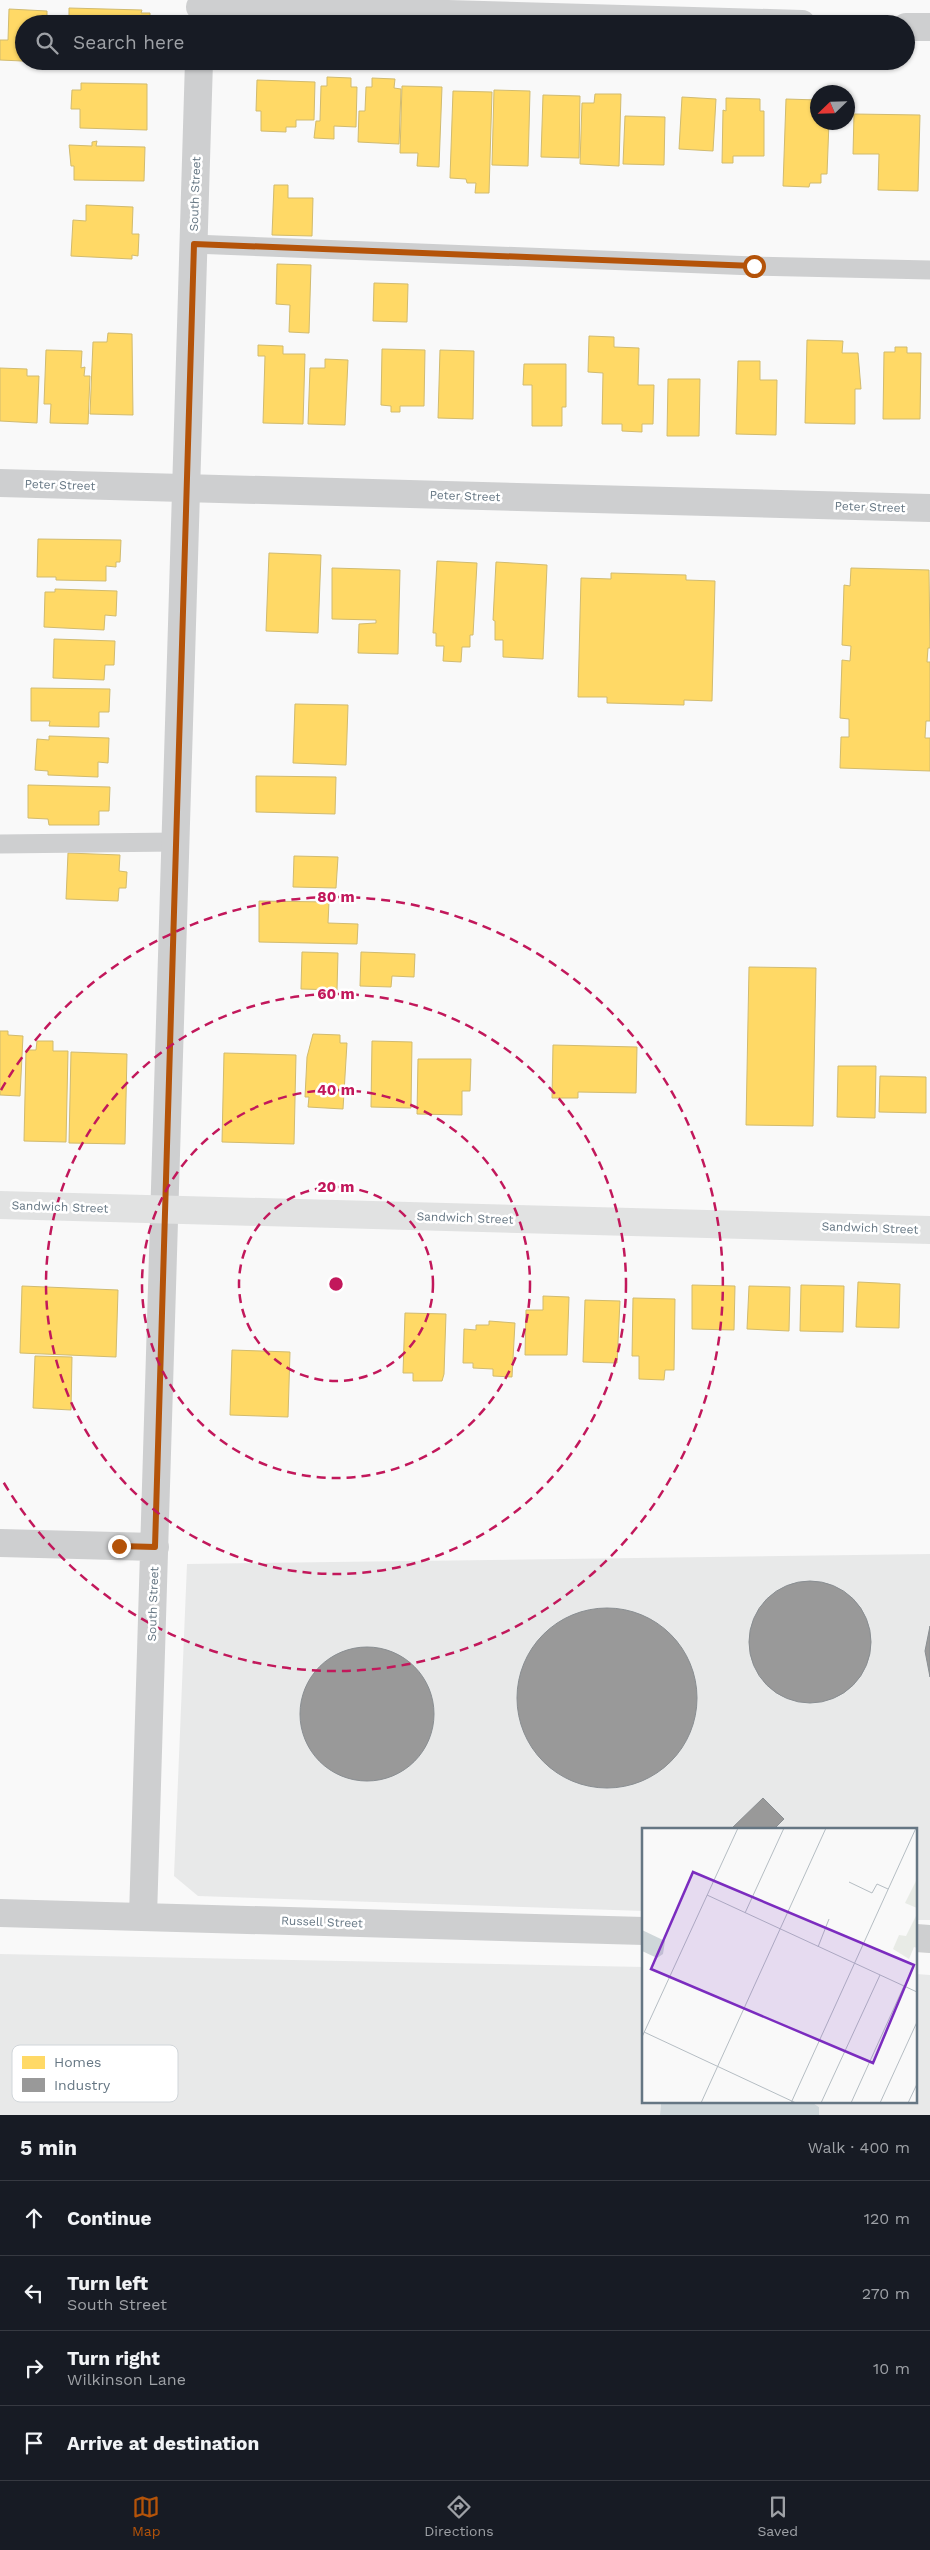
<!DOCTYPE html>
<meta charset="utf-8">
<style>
body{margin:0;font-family:"Work Sans",sans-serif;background:#20242c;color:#f1f3f6}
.compass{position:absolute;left:810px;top:85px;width:45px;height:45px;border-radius:50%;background:#171b24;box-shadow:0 1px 4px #0004;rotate:247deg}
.stop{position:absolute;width:15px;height:15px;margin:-11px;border:4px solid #b45309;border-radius:50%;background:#fff}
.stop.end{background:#b45309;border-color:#fff;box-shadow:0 1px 5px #0008}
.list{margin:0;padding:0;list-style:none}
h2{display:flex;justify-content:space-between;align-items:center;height:65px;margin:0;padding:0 20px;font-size:21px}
h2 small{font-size:16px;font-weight:400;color:#9ea1a6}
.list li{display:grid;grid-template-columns:32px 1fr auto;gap:15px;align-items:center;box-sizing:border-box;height:75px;padding:0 20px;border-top:1px solid #363941}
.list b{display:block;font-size:19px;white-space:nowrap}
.list p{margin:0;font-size:16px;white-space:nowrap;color:#9ea1a6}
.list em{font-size:16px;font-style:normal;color:#9ea1a6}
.icon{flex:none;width:28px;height:28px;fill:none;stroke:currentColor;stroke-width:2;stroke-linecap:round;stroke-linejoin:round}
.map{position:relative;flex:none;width:930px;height:2115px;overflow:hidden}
.search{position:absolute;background:#171b24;box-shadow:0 1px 4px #0004;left:15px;right:15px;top:15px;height:55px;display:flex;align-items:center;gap:12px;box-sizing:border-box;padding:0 18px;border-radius:28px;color:#9ea1a6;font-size:19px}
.sheet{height:365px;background:#171b24}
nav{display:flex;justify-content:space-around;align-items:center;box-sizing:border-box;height:70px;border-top:1px solid #363941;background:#171b24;font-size:14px;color:#9ea1a6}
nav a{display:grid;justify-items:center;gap:2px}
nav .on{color:#b45309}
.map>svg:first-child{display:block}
.built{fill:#e8e9e9}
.water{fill:#ced6d9}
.homes{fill:#ffd966;stroke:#d1bb6f}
.industry{fill:#999;stroke:#898e92}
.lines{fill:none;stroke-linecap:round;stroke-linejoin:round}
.lane{stroke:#cecfd0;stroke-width:19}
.street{stroke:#cecfd0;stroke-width:28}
.secondary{stroke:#e1e2e2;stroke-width:28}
.route{stroke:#b45309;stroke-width:6}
.ring{fill:none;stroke:#c2185b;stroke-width:2.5;stroke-dasharray:9 6}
.labels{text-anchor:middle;stroke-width:5;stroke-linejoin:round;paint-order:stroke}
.street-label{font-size:12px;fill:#657683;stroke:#fff}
.inset-road{fill:none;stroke:#b5bdc3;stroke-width:1}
.view{fill:#7b2cbf;fill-opacity:0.15;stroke:#7b2cbf;stroke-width:2.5}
.inset-edge{fill:none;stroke:#657683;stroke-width:2.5}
.key{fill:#fff;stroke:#d1d6da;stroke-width:1}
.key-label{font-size:14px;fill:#657683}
.centre{fill:#c2185b;stroke:#fff;stroke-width:2.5}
.ring-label{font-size:15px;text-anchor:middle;font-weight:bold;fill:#c2185b;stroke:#fff;stroke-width:5;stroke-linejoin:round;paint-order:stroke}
</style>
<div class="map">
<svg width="930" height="2115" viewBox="0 0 930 2115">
<rect width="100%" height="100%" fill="#f9f9f9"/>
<path class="built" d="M930,1554v366h-14v-91h-272v82l-446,-15 -24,-20 13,-312z
M0,1954l644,13v134h20l-3,2 -1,12h-660z
M916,1974l14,1v140h-111v-8l-9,-6h106z"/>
<path class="water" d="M664,2101h146l9,6v8h-159l1,-12z"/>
<path class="homes" d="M69,8l73,2 -1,3h9v11h-81z
M9,9l38,2v13h-23v37l21,1 -45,-2v-20h8z
M327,77l24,1v9h6l-1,40 -22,-1v13l-20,-1 2,-17h4l1,-35h6z
M372,78l23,1 -1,9 7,1 -2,55 -41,-2 1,-31h6l1,-24h6z
M257,80l58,2 -1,38h-18v7h-10v5l-25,-1v-20h-5z
M81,83l66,1v46l-67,-2v-19h-9l1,-19h9z
M402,86l40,1 -3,80 -22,-1 1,-13h-18z
M494,90l36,1 -2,75 -36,-1z
M453,91l39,1 -3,101h-14l1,-10h-9l-1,-4 -16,-1z
M595,94h26l-2,72 -39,-2 2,-61h12z
M543,95l37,1 -1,62 -38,-1z
M682,97l34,2 -3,52 -34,-2z
M726,98l34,1v12h4v45h-31v7h-11l1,-53 3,1z
M786,99l32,1v22h11l-2,52h-6v9h-11l-1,4 -26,-1z
M854,114l66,1 -2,76 -40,-1 1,-36h-26z
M625,116l40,1 -1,48 -41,-1z
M97,141l-1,5 49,1 -1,34 -70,-1v-14h-3l-2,-21 23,1v-4z
M274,185h14v13h25l-1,38 -40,-1z
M86,205l47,2 -1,27h7l-1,22 -6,-1v4l-61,-3 2,-36 13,1z
M277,264l34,1 -2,68 -20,-1 1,-27 -14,-1z
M374,283l34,1 -1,38 -34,-1z
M108,333l24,1 1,81 -43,-1 3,-72h14z
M589,336l25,1v10l25,1 -1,37h16l-1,39h-11v8l-20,-1v-7h-20l1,-51 -15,-1z
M807,340l36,1 -1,12h16l3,36h-6v35l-50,-1z
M258,345l25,1v8h22l-2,70 -40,-1 2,-67h-7z
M895,347h12v6h14l-1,66h-37l1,-67h11z
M382,349l43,1 -1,56h-24v6h-9v-6l-10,-1z
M46,350l36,1 -1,17 4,-1 -1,9h6l-2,48 -38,-1 1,-19h-7z
M440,350l34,1 -1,68 -35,-1z
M325,359l23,1 -3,65 -37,-1 2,-56h15z
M738,361h22v19h17l-1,55 -40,-1z
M524,364h42v43h-4v19h-30v-41h-9z
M0,368l27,1v7h12l-2,47 -37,-2z
M668,379h32l-1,57h-32z
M38,539l83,1 -1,22h-4v5l-10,-1v15l-50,-1v-3h-19z
M269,553l52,2 -3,78 -52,-2z
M437,561l40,2 -4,72h-3v12h-8l-1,15 -18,-1 1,-15h-8v-13h-3z
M496,562l51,3 -4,94 -40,-2v-17h-8v-19l-2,-1z
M332,568l68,2 -2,84 -40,-1 1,-29 17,-1v-3l-44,-1z
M851,568l78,2 1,78h-2l-1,14h3v59h-4l-1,17h5v33l-90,-3 1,-31h8v-18l-9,-1 2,-58 8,1 1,-15 -9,-1 2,-60 6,1z
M611,573l75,2v5l29,1 -3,120 -28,-1v5l-77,-2v-6h-29l3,-119 30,1z
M55,589l62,2 -1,25 -11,-1 -1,15 -60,-3 1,-35h10z
M54,639l61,2 -1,24h-9l-1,15 -51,-2z
M31,688l79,1 -1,23h-10v15l-50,-1 1,-5h-19z
M295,704l53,1 -2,60 -53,-2z
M49,736l60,2 -1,25 -10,-1v15l-50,-2v-4l-13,-1 2,-31 12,1z
M256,776l80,1 -1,37 -79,-2z
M28,785l82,2 -1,24h-10v14h-50l-1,-6 -20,-1z
M68,853l52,2 -1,16 8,1 -1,16h-7l-1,13 -52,-2z
M294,856l44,1 -2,31 -43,-1z
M259,901l70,1 -1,21 30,1 -1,20 -98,-2z
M302,952l36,1 -1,37 -36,-1z
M361,952l54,2 -1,23 -22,-1 -1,11 -31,-1z
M749,967l67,1 -3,158 -67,-1z
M0,1031h8v4l15,1 -3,60 -20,-1z
M313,1034l27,1v8h7l-4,66 -35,-2 1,-10h-4l2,-40z
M37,1041h16v10h15l-2,91 -42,-1 2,-91h10z
M372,1041l40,1 -1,66 -40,-1z
M553,1045l84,2 -1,46 -58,-1v6h-26z
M71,1052l56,2 -2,90 -56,-1z
M224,1053l72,2 -2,89 -72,-2z
M418,1059h53l-1,32h-8v24l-45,-1z
M838,1066h38l-1,52 -38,-1z
M880,1076l46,1v36l-47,-1z
M858,1282l42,2 -1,44 -43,-1z
M692,1285l43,1 -1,44 -42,-1z
M801,1285l43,1 -1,46 -43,-1z
M22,1286l96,4 -2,67 -96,-4z
M749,1286l41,1 -1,44 -42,-2z
M543,1296l26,1 -2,58h-42l1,-45h17z
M633,1298l42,1 -1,71h-9l-1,10 -25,-1v-23h-7z
M585,1300l35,1 -3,62 -34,-1z
M405,1313l41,1 -2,60 -2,7h-29v-8h-10z
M489,1321l26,2 -3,54 -19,-1v-7l-20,-1v-5h-10l1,-34 12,1v-5h13z
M232,1350l58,2 -2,65 -58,-2z
M35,1356l37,1 -1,53 -38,-2z"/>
<path class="industry" d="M749 1642a61 61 0 1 1 122 0a61 61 0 1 1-122 0Z
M517 1698a90 90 0 1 1 180 0a90 90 0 1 1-180 0Z
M930,1626v51l-5,-26z
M300 1714a67 67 0 1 1 134 0a67 67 0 1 1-134 0Z
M763,1798l21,21 -10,10h-43z"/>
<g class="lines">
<path class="lane" d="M193,244l561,22 176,4
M0,844l176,-2"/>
<path class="street" d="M200,7l602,17
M906,27h24
M0,483l930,25
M0,1543l155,4
M0,1913l644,18
M143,1917l56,-1856
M916,1938l14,1"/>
<path class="secondary" d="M0,1205l930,25"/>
</g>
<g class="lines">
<path class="route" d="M119,1546l36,1 39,-1303 560,22"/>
</g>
<g class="ring">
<circle cx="336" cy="1284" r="97"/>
<circle cx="336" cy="1284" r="194"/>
<circle cx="336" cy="1284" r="290"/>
<path d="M1 1090A387 387 0 1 1 1 1478"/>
</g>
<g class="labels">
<g class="street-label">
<text transform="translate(195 194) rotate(-88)" y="4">South Street</text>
<text transform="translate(60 485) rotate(2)" y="4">Peter Street</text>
<text transform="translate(465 496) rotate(2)" y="4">Peter Street</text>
<text transform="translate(870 507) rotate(2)" y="4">Peter Street</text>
<text transform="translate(60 1207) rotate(2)" y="4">Sandwich Street</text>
<text transform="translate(465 1218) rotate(2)" y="4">Sandwich Street</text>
<text transform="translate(870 1228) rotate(2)" y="4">Sandwich Street</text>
<text transform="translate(153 1604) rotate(-88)" y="4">South Street</text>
<text transform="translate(322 1922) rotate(2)" y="4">Russell Street</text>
</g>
</g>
<g transform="translate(642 1828)">
<rect width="275" height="275" fill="#f9f9f9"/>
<path d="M275,51v29l-12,-5zM275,86v34l-3,-1 -5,12 -16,-10 6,-14 7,1z" fill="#e8ebe6"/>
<path d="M0,102l23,11 -2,13 -6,4 -15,-7z" fill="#ced6d9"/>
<path class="inset-road" d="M207,54l23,11 5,-9 11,5M65,67l210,97M103,85l39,-85M176,119l11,-28M2,204l152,71M0,209l96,-209M59,275l125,-275M149,275l125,-275M179,275l59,-128M209,275l53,-117M238,275l37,-81M266,275l9,-19"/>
<path class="view" d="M51,44l221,93 -41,98 -222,-94z"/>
<rect width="275" height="275" class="inset-edge"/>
</g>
<rect x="12" y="2045" width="166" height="57" rx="8" class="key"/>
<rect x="22" y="2056" width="23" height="13" fill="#ffd966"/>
<rect x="22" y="2078" width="23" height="14" fill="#999"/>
<g class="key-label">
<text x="54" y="2067">Homes</text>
<text x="54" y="2090">Industry</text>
</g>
<circle cx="336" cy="1284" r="8" class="centre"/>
<g class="ring-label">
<text x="336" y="902">80 m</text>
<text x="336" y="999">60 m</text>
<text x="336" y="1095">40 m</text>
<text x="336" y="1192">20 m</text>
</g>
</svg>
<svg class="compass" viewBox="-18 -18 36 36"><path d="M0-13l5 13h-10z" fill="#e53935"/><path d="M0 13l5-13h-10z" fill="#9ea1a6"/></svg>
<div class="stop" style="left:754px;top:266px"></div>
<div class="stop end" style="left:119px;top:1546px"></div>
<div class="search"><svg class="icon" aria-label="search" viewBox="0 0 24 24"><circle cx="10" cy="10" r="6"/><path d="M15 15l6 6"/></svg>Search here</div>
</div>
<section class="sheet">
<h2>5 min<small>Walk · 400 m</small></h2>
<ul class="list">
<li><svg class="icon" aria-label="ahead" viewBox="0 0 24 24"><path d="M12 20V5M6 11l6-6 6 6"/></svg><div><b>Continue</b></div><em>120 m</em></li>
<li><svg class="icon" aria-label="left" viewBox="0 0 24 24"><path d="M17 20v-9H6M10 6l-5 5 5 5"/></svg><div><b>Turn left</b><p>South Street</p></div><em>270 m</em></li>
<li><svg class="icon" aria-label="right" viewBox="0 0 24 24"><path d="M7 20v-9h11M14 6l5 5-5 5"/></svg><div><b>Turn right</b><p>Wilkinson Lane</p></div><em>10 m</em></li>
<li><svg class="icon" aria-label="arrive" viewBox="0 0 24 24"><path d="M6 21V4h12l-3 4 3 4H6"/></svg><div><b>Arrive at destination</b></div></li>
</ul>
</section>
<nav>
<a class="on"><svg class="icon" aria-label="map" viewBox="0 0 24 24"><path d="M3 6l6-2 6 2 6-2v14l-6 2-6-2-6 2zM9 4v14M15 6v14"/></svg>Map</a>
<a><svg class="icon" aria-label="directions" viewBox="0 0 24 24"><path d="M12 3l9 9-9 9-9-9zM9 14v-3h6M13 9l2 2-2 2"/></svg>Directions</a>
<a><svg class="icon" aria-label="saved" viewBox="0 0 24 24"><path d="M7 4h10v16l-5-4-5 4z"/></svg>Saved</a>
</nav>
